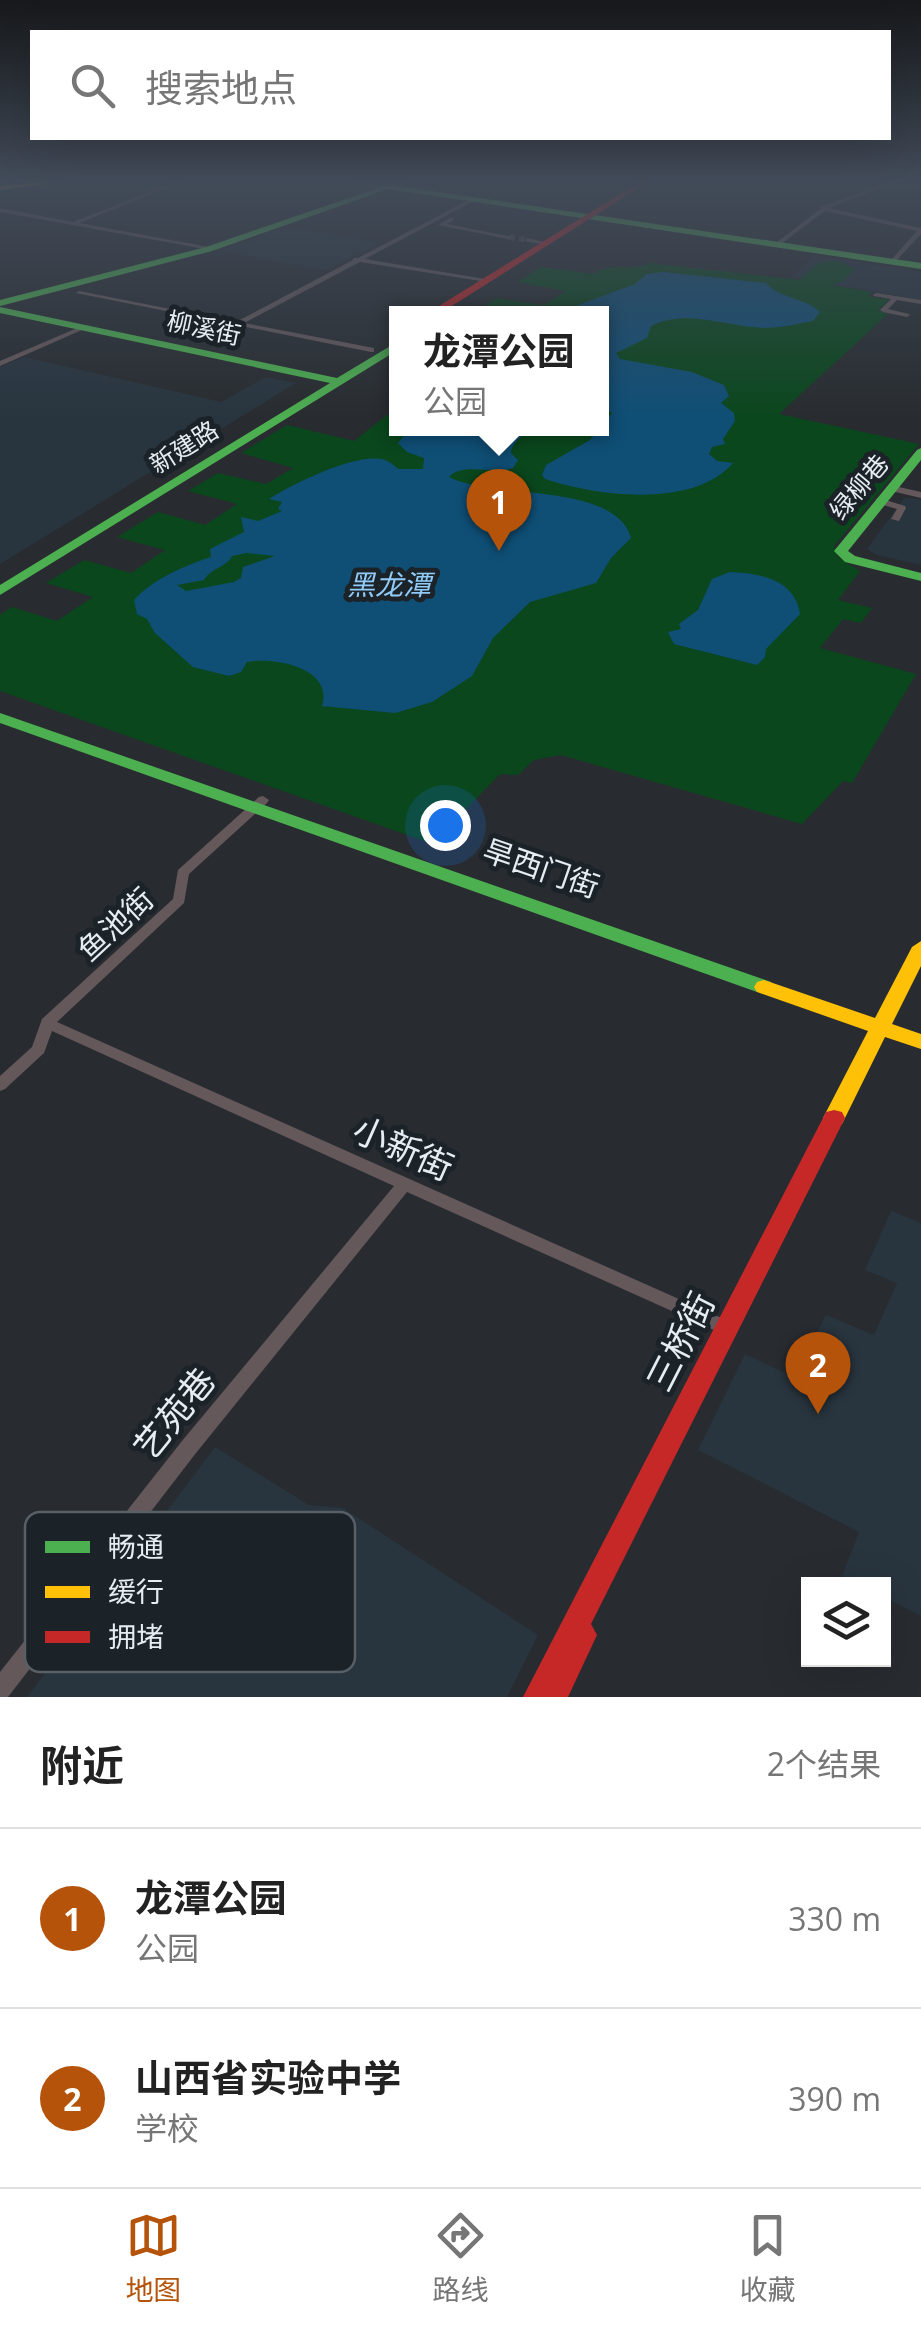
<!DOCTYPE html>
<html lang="zh">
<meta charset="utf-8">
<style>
body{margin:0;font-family:"Open Sans","Noto Sans SC",sans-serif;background:#f6f6f6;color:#222}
.controls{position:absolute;right:30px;bottom:30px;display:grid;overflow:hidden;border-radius:0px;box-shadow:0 10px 40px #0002}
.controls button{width:90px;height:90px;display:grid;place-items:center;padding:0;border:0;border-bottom:2px solid #e0e0e0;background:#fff;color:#222;font:50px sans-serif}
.you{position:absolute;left:445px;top:825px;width:35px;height:35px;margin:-25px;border:8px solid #fff;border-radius:50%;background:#1a73e8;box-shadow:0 0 0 15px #1a73e833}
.badge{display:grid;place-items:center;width:65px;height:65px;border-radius:50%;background:#b45309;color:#fff;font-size:32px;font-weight:700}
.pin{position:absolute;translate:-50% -82px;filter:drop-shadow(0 2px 5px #0008)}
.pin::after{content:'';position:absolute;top:52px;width:35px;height:30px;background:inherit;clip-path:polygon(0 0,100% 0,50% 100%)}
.popup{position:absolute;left:389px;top:306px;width:220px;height:130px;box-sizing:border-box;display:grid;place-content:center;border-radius:0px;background:#fff;filter:drop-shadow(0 2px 8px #0005);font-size:32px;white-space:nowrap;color:#767676}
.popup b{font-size:38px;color:#222}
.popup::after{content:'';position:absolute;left:50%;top:100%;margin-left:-20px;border:20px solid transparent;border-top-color:#fff}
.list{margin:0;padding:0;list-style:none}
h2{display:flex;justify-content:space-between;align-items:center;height:130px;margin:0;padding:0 40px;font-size:42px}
h2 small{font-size:32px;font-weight:400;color:#767676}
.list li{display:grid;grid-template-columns:65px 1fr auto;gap:30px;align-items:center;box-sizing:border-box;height:180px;padding:0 40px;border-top:2px solid #e0e0e0}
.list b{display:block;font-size:38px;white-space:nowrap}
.list p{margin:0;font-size:32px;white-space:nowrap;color:#767676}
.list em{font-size:32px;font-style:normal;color:#767676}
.icon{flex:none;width:55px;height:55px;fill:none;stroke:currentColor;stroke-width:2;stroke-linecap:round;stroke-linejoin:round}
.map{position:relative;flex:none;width:921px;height:1697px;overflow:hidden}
.search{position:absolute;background:#fff;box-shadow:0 10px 40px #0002;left:30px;right:30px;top:30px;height:110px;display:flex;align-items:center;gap:25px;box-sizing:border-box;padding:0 35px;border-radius:0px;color:#767676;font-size:38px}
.sheet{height:490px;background:#fff}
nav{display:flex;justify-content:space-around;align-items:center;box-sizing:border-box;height:140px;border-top:2px solid #e0e0e0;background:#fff;font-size:28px;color:#767676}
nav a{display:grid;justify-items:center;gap:5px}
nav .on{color:#b45309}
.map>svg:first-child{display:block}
.built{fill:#28343e}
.green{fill:#0a471d}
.water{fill:#0f4f76;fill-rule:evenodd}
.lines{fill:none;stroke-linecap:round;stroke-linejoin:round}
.stream{stroke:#0f4f76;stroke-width:2.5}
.street-tunnel{stroke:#45494d;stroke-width:6;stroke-dasharray:6 4;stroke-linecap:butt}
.street{fill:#64585b;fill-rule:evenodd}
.fast{fill:#4caf50;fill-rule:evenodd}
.slow{fill:#ffc107;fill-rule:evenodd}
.jam{fill:#c62828;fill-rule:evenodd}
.labels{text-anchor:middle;stroke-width:10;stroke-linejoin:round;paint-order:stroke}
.far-street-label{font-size:25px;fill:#e7ecf1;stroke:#1b2329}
.far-water-label{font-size:28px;font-style:italic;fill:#8fcaf8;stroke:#1b2329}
.street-label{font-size:30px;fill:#e7ecf1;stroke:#1b2329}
.near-street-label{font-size:35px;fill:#e7ecf1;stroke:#1b2329}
.key{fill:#1b2329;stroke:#585f65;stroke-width:2.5}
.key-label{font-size:28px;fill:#e7ecf1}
</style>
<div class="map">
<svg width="921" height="1697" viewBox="0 0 921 1697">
<rect width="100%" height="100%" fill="#282c30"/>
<path class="built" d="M286,227l94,16 -53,27 -108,-19z
M815,256l106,16v28l-129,-23z
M24,357l197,45 45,-25 30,6 -296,181v-197z
M904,498l17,1v66l-44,-10 -10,-6z
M891,1211l30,12v393l-37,-19v-13h-25l-17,-8 17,-44 -161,-82 47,-96 49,23 32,-62 48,20 23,-52 -32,-13z
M215,1447l94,58 34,3 195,127 -31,62h-480z"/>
<path class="green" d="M838,261l17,8 -12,12 -12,4 41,7 -4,4 21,4 -11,10 10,4 -109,100 140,30 -85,102 5,12 21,13 -22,29 34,8 -11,15 -18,-4 -23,29 96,26 -64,109 -9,-2 -41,43 -241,-69 -27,5 -16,15 -18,-1 -60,62 -13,6 -427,-151v-76l12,-8 45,14 36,-24 -47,-14 38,-23 47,13 34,-23 -48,-13 41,-25 47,13 32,-21 -49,-13 30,-18 48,11 27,-16 -52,-15 46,-28 67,16 42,-33v20h206v-114l-130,-1 25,-15 46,7 23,-14 -49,-9 24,-15 52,7c22,-14 37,-1 56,-11l150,17 19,-17z"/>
<path class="water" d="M662,272l104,11c14,16 38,14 54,29l-7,9c-16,3 -33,7 -49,7 -37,-1 -77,-20 -113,-2l-4,12 -31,15 4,6 72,13 32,13 5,11 -8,7 13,10 1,8 -12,18 2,5 -13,3 -3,7 8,7 16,2c-40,46 -137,33 -188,16l-3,-4 4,-10 44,-25 22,-27 -10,-6v-93l-45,-1 78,-29 12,-10z
M409,429h130c-9,0 -27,11 -28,24l7,7 -5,8c-20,7 -50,-6 -64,9 41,22 167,5 182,61l-20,20 -15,25 -66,19 -37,36 -21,38 -40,26 -37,11 -73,-7c12,-39 -49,-49 -75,-44l-6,10 -12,4 -36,-9 -38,-34 -8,-14 -10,-5 -3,-14c19,-21 50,-34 77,-43l-1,-8 34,-17 -3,-15 17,4 24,-10 -4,-2 4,-7 -13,-3c22,-14 93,-50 118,-38 5,2 8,6 12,8h24l1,-11 -17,-6 -9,-9zM246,553l29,3 -32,11 -2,11 -7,4 -48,9 -9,-6 27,-5c7,-12 23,-13 28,-24z
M730,572c31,1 65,8 70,42l-34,35 -1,8 -8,8 -83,-21 -6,-12 13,-3 -2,-5 19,-14 14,-31z"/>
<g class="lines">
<path class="stream" d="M0,182h5"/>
<path class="street-tunnel" d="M509,237l18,3"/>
<path class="street" d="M175,182h7l-103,41 130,24 2,3 -211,-38v-4l73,14z
M889,182h7l-67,26 92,20v6l-25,27 -5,-1 26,-29 -92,-20 -44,33 -5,-1 44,-34v-2z
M472,198l2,3 -109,58 120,20 2,1v2l-127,-20 -116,61 130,25v4h-3l-295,-59 3,-2 157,31 117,-62v-2h5z
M452,217l2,3 -7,4 65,13 -3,2 -71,-14z
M527,238l22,5 -3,2 -21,-4z
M876,293l45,7v4l-24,-4 -9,9 21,5 1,1 -3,2 -24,-5 -3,-2 11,-11 -17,-3 -1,-1z
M82,326l2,1v2l-84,37v-5z
M890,485l31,7v6l-34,-8 -1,-2z
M879,498l26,8 1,2 -7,13 -8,-2 6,-10 -21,-6v-4z
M263,796l6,4 -2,3 -78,71 -5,29 -127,119 678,302 3,5 -3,5 -6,3 -6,-3 -316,-142 -211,261 -188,244h-8v-25l182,-231 212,-255 -342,-155 -8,22 -39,36 -5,2v-15l32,-29 10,-28 131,-120 5,-29 81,-73z"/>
<path class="fast" d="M351,182l36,2 19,-2 -8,4 523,77v6l-533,-80 -176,62 -212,55v-6l206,-53 172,-59z
M0,307l337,71 55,-33 4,-1v7l-396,244v-10l330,-202 -330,-70z
M921,448v12l-73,91 7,5 66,17v8l-76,-19 -11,-11 83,-101z
M0,713l771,269 3,5 -3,5h-14l-757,-269z"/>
<path class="slow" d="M38,182h22l-60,8v-4z
M921,941v25l-29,58 29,10v15l-36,-12 -43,87 -8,2 -8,-2 -3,-6 45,-87 -111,-39 -3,-5 3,-5 7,-2 111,38 37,-71z"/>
<path class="jam" d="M639,182h9l-209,132h-13z
M834,1110l8,2 3,6 -254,506 6,11 -29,62h-45l300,-579 3,-6z"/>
</g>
<linearGradient id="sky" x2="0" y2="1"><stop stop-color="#16181a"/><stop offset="0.43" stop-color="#424b59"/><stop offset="1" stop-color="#424b59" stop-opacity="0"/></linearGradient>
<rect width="921" height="419" fill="url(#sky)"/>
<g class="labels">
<g class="far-street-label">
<text transform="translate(204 328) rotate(12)" y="9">柳溪街</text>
<text transform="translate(184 447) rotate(-32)" y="9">新建路</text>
<text transform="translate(859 487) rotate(-50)" y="9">绿柳巷</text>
</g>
<g class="far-water-label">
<text x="389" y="595">黑龙潭</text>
</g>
<g class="street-label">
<text transform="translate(541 869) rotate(19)" y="10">旱西门街</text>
<text transform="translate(116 925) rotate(-43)" y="10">鱼池街</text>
</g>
<g class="near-street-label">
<text transform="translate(403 1149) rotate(24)" y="12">小新街</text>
<text transform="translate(681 1342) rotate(-63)" y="12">三桥街</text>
<text transform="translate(175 1414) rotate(-51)" y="12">艺苑巷</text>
</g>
</g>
<rect x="25" y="1512" width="330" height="160" rx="15" class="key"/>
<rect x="45" y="1541" width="45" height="12" fill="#4caf50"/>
<rect x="45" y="1586" width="45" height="12" fill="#ffc107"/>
<rect x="45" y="1631" width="45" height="12" fill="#c62828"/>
<g class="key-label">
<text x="108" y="1557">畅通</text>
<text x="108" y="1602">缓行</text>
<text x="108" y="1647">拥堵</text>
</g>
</svg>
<div class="controls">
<button><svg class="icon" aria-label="layers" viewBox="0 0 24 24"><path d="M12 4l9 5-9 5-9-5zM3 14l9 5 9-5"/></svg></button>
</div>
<div class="you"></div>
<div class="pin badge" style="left:499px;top:551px">1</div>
<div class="popup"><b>龙潭公园</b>公园</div>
<div class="pin badge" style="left:818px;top:1414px">2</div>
<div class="search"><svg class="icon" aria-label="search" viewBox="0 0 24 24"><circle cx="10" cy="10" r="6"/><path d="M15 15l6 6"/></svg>搜索地点</div>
</div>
<section class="sheet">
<h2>附近<small>2个结果</small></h2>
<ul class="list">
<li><span class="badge">1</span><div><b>龙潭公园</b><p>公园</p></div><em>330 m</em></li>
<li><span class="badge">2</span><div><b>山西省实验中学</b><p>学校</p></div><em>390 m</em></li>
</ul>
</section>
<nav>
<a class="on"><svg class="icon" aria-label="map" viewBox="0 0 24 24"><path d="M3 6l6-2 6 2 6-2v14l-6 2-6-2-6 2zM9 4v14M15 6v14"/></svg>地图</a>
<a><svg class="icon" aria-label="directions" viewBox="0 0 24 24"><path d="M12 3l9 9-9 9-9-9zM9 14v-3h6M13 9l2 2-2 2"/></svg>路线</a>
<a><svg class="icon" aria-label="saved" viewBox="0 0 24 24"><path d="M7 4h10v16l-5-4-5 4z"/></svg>收藏</a>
</nav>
